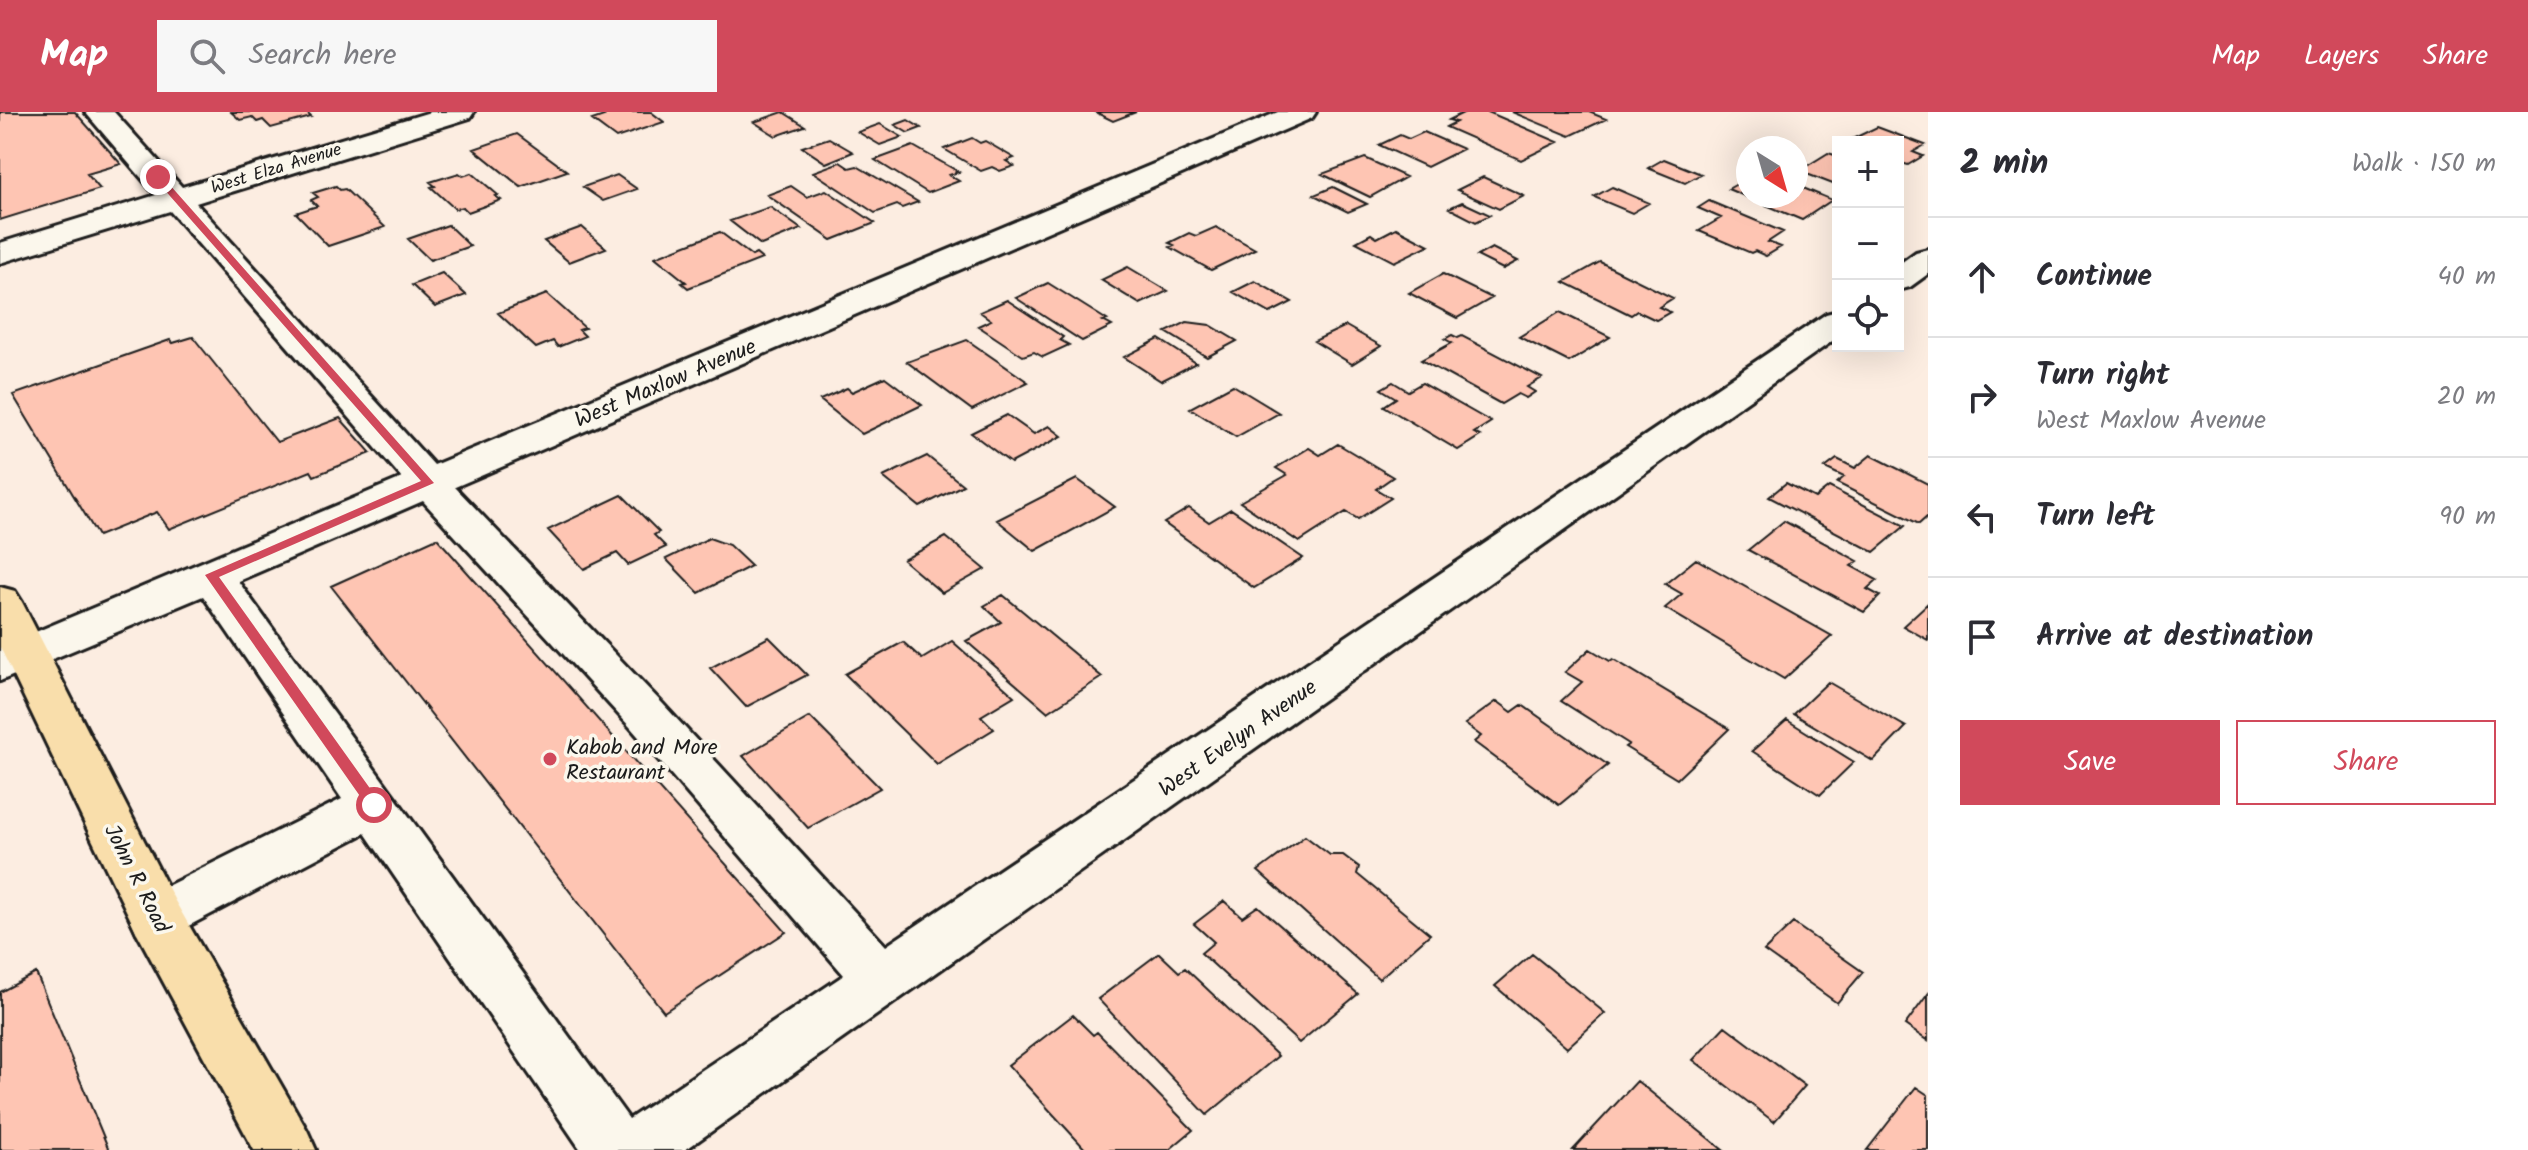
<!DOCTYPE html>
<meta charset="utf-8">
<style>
body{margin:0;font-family:Kalam,sans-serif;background:#f7f7f7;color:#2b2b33}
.controls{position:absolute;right:24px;top:24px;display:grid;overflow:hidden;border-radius:0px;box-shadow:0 8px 32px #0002}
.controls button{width:72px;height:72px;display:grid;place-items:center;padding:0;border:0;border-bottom:2px solid #e1e1e2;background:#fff;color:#2b2b33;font:40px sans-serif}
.compass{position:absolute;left:1736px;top:24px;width:72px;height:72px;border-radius:50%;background:#fff;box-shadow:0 8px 32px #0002;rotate:143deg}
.stop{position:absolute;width:24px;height:24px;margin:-18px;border:6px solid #d1495b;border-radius:50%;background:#fff}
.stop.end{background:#d1495b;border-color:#fff;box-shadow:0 2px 8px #0008}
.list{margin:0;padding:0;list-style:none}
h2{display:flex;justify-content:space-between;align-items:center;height:104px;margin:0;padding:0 32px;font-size:34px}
h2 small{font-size:26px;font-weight:400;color:#7c7c81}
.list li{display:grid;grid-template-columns:52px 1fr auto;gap:24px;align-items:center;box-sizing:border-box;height:120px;padding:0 32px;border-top:2px solid #e1e1e2}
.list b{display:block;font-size:30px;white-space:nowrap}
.list p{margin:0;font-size:26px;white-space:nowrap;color:#7c7c81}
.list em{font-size:26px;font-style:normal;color:#7c7c81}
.actions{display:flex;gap:16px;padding:24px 32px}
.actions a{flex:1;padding:18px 0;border:2px solid #d1495b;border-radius:0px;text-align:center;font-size:28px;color:#d1495b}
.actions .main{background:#d1495b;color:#fff}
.icon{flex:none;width:44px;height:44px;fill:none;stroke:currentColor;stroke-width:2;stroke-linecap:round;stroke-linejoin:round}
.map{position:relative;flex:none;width:1928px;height:1038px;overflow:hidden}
header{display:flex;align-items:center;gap:48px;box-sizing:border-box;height:112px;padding:0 40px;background:#d1495b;color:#fff}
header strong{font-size:38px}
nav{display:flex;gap:44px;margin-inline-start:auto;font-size:28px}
.search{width:560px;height:72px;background:#f7f7f7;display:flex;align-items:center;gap:20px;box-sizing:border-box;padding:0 28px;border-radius:0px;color:#7c7c81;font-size:30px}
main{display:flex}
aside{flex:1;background:#fff}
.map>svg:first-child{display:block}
.building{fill:#fec5b3;stroke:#1c1c1c;stroke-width:2}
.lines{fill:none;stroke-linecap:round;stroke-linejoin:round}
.minor-casing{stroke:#1c1c1c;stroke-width:6}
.major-casing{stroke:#1c1c1c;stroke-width:6}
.minor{fill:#fbf7ec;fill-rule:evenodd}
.major{fill:#f9deab;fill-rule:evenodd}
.route{fill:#d1495b}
.poi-dot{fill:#d1495b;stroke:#fbf7ec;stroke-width:3}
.labels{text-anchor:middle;stroke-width:7;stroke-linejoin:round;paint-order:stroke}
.far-street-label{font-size:18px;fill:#1c1c1c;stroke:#fbf7ec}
.street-label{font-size:22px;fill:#1c1c1c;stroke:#fbf7ec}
.poi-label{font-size:22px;fill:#1c1c1c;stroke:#fbf7ec;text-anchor:start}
</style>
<header>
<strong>Map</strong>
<div class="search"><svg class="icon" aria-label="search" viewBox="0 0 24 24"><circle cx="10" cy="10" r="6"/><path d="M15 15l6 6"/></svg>Search here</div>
<nav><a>Map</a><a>Layers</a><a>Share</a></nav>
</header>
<main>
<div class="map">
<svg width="1928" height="1038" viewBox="0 0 1928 1038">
<rect width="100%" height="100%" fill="#fcede1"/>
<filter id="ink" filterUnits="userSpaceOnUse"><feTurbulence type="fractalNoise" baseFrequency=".0125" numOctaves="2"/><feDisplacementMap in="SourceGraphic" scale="16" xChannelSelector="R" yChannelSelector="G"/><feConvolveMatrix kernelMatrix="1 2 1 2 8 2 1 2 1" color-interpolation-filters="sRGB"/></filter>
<g filter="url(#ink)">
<path class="building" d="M0,0h75l46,52 -34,10 13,15 -100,31z
M231,0h75l5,5 -40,11 -8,-8 -6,2 -5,-5 -12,3z
M599,0h52l13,10 -48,16 -24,-18 12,-4z
M783,0l22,14 -29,10 -22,-14z
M1095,0h41l-23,9z
M1465,0h23l70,30 -37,18 -75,-33 10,-5 -7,-2z
M1512,0h77l17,7 -36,17z
M908,8l13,8 -13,5 -13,-8z
M880,12l22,13 -22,8 -22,-13z
M1877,15l48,18 -12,7 10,4 -15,9 -10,-3v-20h-52z
M1424,20l39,17 -36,18 -48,-22 21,-10 9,4z
M517,22l50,37 -46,16 -47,-38z
M829,26l24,14 -27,11 -24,-16z
M972,26l8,5 5,-2 29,17 -8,3 8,5 -14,5 -8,-4 -11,4 -37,-22z
M913,34l46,26 -10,3 10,6 -31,12 -53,-33z
M1828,41l10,3v30l-39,-15z
M1365,46l41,19 -36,20 -48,-23z
M1664,47l37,15 -16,9 -37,-15z
M840,50l9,6 8,-2 61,36 -16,6 -5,-3 -22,8 -62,-41z
M459,61l4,3 9,-3 26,22 -3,1 6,4 -33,12 -5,-5 -8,2 -24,-22 4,-1 -5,-4z
M617,63l20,14 -34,12 -20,-14z
M1483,65l41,19 -25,13 -42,-19z
M1746,67l2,17h48v-11l36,15 -30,20 -74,-31z
M336,74l4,4 5,-1 40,38 -57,19 -32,-33 21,-7 -6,-6 7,-3 -5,-4z
M791,74l16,11 19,-7 49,33 -43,17 -65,-45z
M1333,75l34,17 -19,8 -34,-17z
M1612,75l37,16 -17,10 -38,-16z
M1709,89l74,31 -15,10 13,5 -15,9 -11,-5 -4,2 -52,-22 22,-13 -23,-10z
M1462,90l28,13 -14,7 -27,-14z
M770,95l31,22 -40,16 -31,-24z
M448,113l22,21 -40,14 -22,-21z
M582,115l24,21 -37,14 -25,-21z
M1216,115l39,22 -44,21 -41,-23 4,-2 -5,-2 20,-10 7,3z
M1396,116l33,17 -35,17 -38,-20 15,-8 6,4z
M720,120l32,24 4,-2 6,5 -74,29 -6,-5 4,-1 -31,-25z
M1492,136l26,13 -15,8 -26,-13z
M1600,150l73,36 -14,9 11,5 -14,8 -19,-9 -6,4 -67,-33z
M1128,155l40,24 -28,13 -39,-24z
M442,161l24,22 -31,12 -23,-22z
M1443,162l49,24 -35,20 -48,-25z
M1255,169l37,21 -22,11 -37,-21z
M1048,171l59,37 -4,1 9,5 -30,15 -66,-43z
M547,182l38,34 -6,2 6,6 -27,11 -5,-6 -17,7 -38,-35z
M1007,188l56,37 -3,3 9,5 -26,12 -9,-5 -11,4 -45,-30 13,-6 -11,-8z
M1560,200l50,25 -41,25 -50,-25z
M1187,210l23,3 27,16 -30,16 -41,-25z
M1346,214l35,20 -29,18 -38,-23z
M1452,223l6,3 4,-2 80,42 -15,9 8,5 -9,6 -8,-4 -17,10 -80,-44 31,-17 -7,-4z
M193,225l84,105 63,-24 31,35 -57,23 -3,-5 -142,58 -12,-17 -59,24 -85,-141 157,-55 3,3z
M1159,227l37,24 -35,18 -37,-24z
M967,228l61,42 -56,28 -65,-48z
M885,265l37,28 -60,29 -42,-34 27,-12 5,4z
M1393,270l15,9 14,-8 69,39 -17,11 6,3 -22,14 -74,-44 12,-8 -15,-9z
M1233,273l46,28 -43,24 -46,-29z
M1007,303l27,19 15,-8 13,10 -51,27 -40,-30z
M1338,332l55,33 -17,12 15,9 -33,21 -12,-7 -47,30 -59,-40 47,-27 -11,-7 33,-20 11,7z
M1871,343l57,29v32l-9,8 -82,-41 7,-6 -19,-9 12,-9 18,9z
M927,344l36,29 -43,22 -37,-30z
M1077,367l38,28 -80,44 -38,-31z
M1786,371l29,15 14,-11 76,39 -31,26 -105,-55z
M622,383l37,37 -5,3 12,12 -38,18 -11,-12 -33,16 -36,-39z
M1189,396l20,14 22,-13 72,49 -49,30 -90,-65z
M1784,409l74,40 -7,5 26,14 -10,9 13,7 -16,16 -116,-62z
M946,425l39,32 -43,24 -39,-33z
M437,426l349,394 -122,80 -333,-426z
M709,426l20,7 22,21 -52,27 -33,-34z
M1696,447l136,77 -48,43 -119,-71 17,-14 -17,-10z
M1003,483l99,82 -54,35 -82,-71 35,-19 -17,-16z
M1928,491v37l-25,-14z
M769,525l38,38 -61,32 -36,-39z
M952,529l62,55 -33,20 13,13 -57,35 -92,-90 58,-32 19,17z
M1590,537l20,12 3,-2 116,70 -52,50 -52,-32 4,-3 -68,-43 21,-19 -17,-10z
M1828,570l78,45 -33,34 -79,-47z
M1497,589l15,11 10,-7 86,60 -49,40 -85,-63 7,-6 -16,-12z
M810,605l70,71 -72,40 -65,-72z
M1787,608l67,42 -34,33 -68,-44z
M1305,724l25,19h13l16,12 -2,7 73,60 -51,45 -121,-108z
M1224,789l18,16 16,-11 100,88 -59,49 -98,-90 13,-11 -20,-18z
M1793,811l70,49 -26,31 -73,-52z
M1159,841l20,19 6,-4 93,88 -71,59 -109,-116z
M1532,842l73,59 -38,35 -72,-62z
M36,861l73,177h-109v-158z
M1928,882v47l-23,-16z
M1073,903l20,20 4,-3 96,98 -24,20h-83l-78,-85z
M1725,914l80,60 -31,36 -81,-62z
M1637,969l86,69h-150z
M1916,975l12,8v55h-61z"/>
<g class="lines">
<defs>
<path id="minor" d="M85,0h29l68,75 248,-75h44l-4,6 -274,85 238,262 844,-353h38l-4,6 -857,369 208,217 223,242 940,-632 12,-3v26l-1153,813h-104l-216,-317 -190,100 -19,6 -19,-6 -7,-16 7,-16 205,-102 -139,-203 -203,85v-34l402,-169 -232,-267 -170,52v-20l156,-48zM423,389l208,227 213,247 -215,144 -391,-538z
M1928,137v25l-18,13 -12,3v-25l18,-13z"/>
<path id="major" d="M0,475l15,4 7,11 153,299 132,229 9,20h-62l-117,-217 -137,-286z"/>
</defs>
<use href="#minor" class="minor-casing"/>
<use href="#major" class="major-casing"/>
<use href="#minor" class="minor"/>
<use href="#major" class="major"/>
</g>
</g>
<path class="route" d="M155,63h6l273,308 -215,94 160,224v8h-10l-164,-234 216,-94 -266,-302z"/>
<circle class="poi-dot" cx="550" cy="647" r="8"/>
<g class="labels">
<g class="far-street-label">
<text transform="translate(276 56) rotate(-17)" y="6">West Elza Avenue</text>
</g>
<g class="street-label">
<text transform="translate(665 270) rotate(-23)" y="8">West Maxlow Avenue</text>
<text transform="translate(1237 625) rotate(-35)" y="8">West Evelyn Avenue</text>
<text transform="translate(138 766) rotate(63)" y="8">John R Road</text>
</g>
<g class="poi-label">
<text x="566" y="642">Kabob and More<tspan x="566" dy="25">Restaurant</tspan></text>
</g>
</g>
</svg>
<div class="controls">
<button>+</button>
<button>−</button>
<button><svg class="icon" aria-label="locate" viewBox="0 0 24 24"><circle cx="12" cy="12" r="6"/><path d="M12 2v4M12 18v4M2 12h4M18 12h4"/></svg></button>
</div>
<svg class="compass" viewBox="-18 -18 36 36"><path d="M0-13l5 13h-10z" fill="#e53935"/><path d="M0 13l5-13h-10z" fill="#7c7c81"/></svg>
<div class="stop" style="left:374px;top:693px"></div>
<div class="stop end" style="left:158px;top:65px"></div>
</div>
<aside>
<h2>2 min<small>Walk · 150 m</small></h2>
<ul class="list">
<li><svg class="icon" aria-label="ahead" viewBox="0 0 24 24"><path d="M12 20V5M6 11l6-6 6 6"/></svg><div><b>Continue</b></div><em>40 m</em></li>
<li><svg class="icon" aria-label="right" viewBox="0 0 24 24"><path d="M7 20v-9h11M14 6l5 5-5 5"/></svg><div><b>Turn right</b><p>West Maxlow Avenue</p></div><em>20 m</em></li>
<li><svg class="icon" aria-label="left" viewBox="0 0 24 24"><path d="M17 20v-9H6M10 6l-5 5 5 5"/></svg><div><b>Turn left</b></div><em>90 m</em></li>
<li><svg class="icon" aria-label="arrive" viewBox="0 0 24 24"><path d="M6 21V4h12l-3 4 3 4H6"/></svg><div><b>Arrive at destination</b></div></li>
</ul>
<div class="actions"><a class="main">Save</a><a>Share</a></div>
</aside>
</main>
